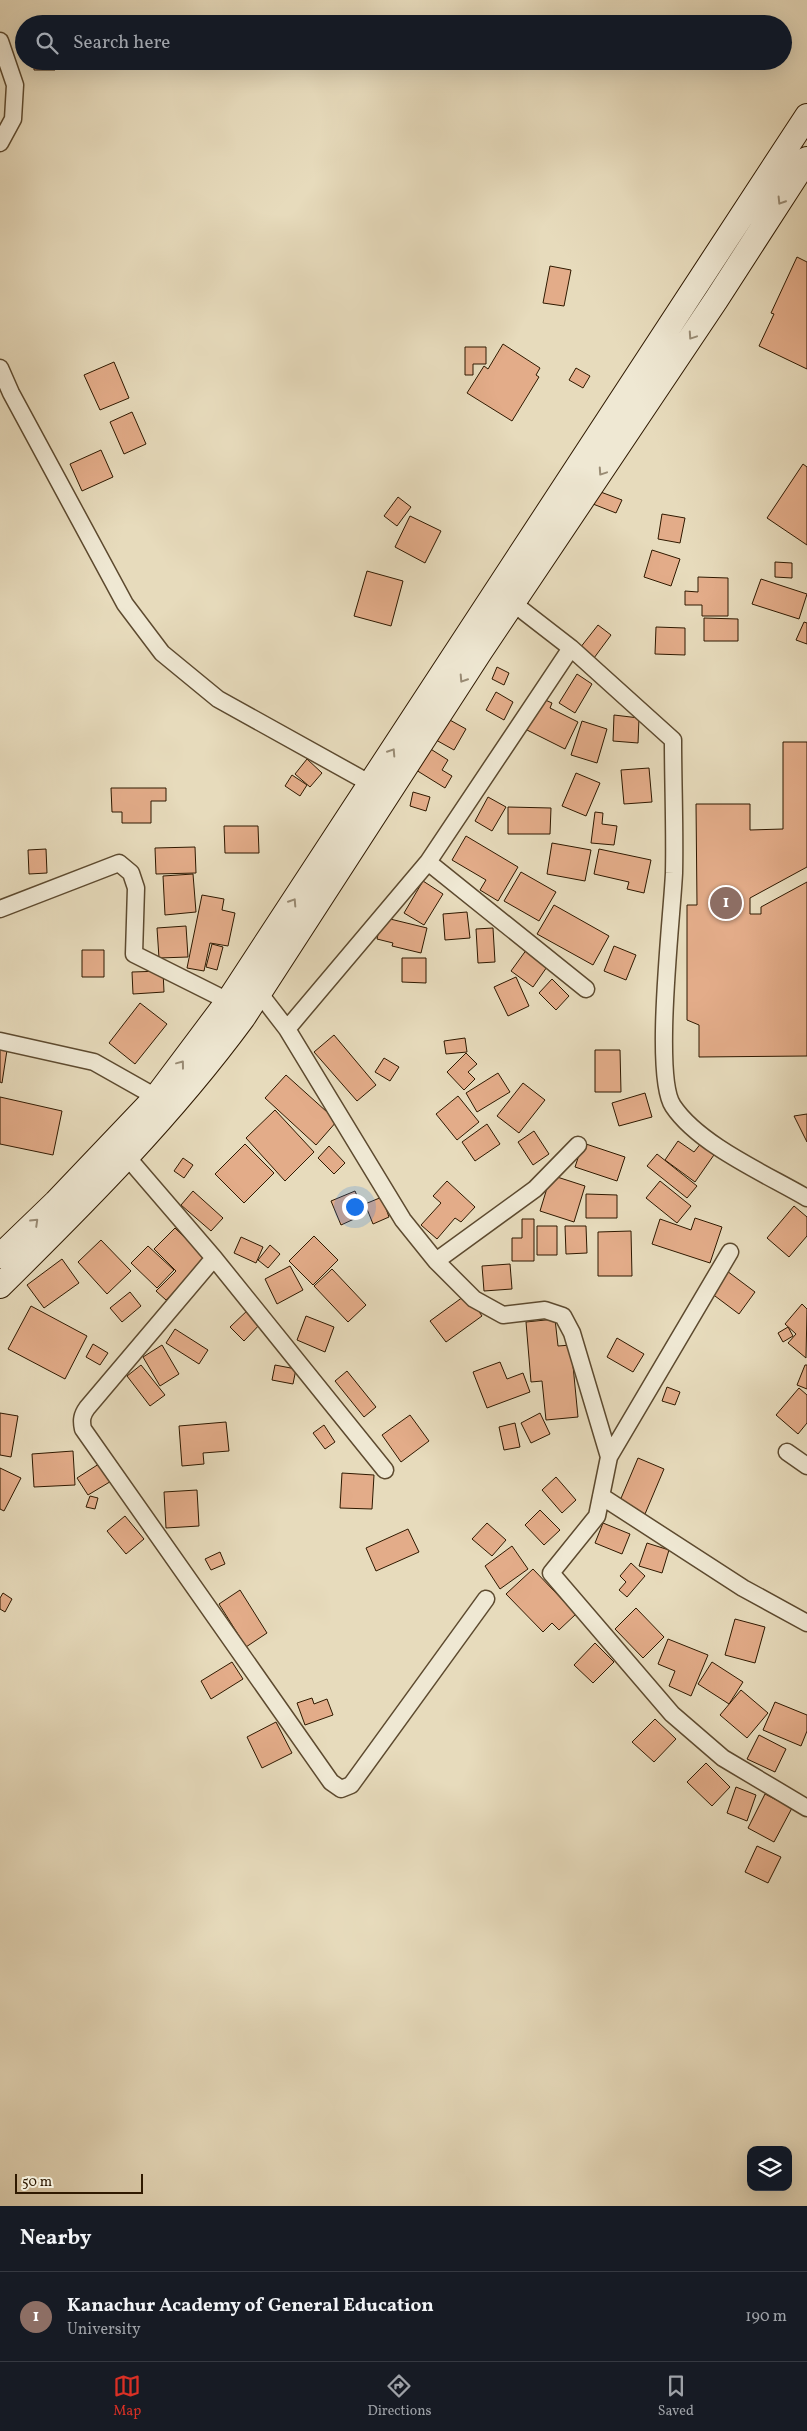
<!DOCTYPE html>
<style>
body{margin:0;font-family:Vollkorn,serif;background:#20242c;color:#f1f3f6}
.controls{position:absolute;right:15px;bottom:15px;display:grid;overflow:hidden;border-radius:10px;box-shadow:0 5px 20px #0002}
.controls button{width:45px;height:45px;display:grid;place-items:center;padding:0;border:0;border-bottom:1px solid #363941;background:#171b24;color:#f1f3f6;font:25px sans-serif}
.scale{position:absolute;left:15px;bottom:12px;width:128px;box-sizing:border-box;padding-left:5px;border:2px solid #2f1900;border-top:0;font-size:14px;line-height:18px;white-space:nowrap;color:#2f1900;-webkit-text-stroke:4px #efe8d3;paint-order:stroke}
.you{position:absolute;left:354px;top:1206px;width:18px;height:18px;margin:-12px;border:4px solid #fff;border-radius:50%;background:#1a73e8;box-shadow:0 0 0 8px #1a73e833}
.badge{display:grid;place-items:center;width:32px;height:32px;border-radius:50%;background:#d93025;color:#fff;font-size:16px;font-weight:700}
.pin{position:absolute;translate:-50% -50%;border:2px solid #fff;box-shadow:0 1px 5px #0006}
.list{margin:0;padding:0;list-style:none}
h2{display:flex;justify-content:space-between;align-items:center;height:65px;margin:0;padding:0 20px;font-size:21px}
h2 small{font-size:16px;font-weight:400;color:#9ea1a6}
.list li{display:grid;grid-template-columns:32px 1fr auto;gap:15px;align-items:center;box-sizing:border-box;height:90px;padding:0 20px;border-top:1px solid #363941}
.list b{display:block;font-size:19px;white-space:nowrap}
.list p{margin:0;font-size:16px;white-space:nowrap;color:#9ea1a6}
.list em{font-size:16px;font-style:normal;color:#9ea1a6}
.icon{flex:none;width:28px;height:28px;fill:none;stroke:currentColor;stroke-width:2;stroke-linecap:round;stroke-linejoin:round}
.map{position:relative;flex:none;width:807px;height:2206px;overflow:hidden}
.search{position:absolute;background:#171b24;box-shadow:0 5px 20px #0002;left:15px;right:15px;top:15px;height:55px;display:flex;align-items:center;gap:12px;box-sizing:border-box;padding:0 18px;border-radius:28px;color:#9ea1a6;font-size:19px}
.sheet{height:155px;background:#171b24}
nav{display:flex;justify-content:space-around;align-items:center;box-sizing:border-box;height:70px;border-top:1px solid #363941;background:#171b24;font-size:14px;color:#9ea1a6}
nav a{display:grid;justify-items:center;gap:2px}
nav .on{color:#d93025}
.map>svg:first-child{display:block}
.building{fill:#e3ac89;stroke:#2f1900}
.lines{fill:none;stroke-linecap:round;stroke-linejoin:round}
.minor-casing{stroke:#5d4a2f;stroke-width:19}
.secondary-casing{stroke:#2f1900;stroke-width:26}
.minor{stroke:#efe8d3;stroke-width:16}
.secondary{stroke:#efe8d3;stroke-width:24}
.oneway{stroke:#998b74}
</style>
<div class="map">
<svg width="807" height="2206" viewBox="0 0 807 2206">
<rect width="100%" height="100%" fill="#e7dbbc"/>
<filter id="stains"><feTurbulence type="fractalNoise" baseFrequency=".004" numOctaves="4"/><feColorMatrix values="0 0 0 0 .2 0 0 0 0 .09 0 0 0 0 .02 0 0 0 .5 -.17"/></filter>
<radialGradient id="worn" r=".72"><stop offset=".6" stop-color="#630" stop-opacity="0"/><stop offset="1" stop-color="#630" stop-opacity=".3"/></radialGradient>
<path class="building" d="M34,61h21v9h-21z
M797,257l10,5v107l-48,-23 15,-32 -3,-1z
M550,266l21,4 -7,36 -21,-3z
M503,344l37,24 -4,7 3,2 -27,44 -45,-28 17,-27 4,3z
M465,347h21v17h-13v11h-8z
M114,362l15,36 -29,12 -16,-35z
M576,368l14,8 -7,12 -14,-8z
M132,412l14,32 -22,10 -14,-32z
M101,450l12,27 -31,14 -12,-27z
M803,464l4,3v78l-40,-27z
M598,491l24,9 -6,13 -23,-9z
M398,497l13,10 -14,19 -13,-10z
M662,514l23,4 -5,25 -22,-4z
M410,516l31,15 -16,32 -30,-16z
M652,550l28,9 -9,27 -27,-9z
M775,562l17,1v15l-17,-1z
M367,571l36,10 -12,45 -37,-10z
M698,577l30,1v38h-26v-11h-17v-14l13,1z
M761,579l46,15 -8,25 -47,-15z
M704,618l34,1v22h-34z
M804,622l3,1v21l-11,-4z
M598,625l13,10 -17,23 -14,-10z
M656,627l29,1v27l-30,-1z
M497,667l12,6 -5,12 -12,-6z
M577,674l15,10 -17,29 -16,-10z
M496,692l17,10 -9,18 -18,-10z
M541,698l11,5 -2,5 28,14 -13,27 -40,-20z
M614,715l25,3 -1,25 -25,-2z
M448,719l18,10 -12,21 -18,-10z
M582,721l25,8 -10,34 -26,-8z
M783,742h24v125l-57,31v16h11v-7l46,-25v174l-108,1v-32l-12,-5v-115h10l-1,-101h54v26l33,-1z
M429,748l19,12 -6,10 10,6 -7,12 -29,-18z
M307,759l15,14 -12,14 -15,-13z
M649,768l3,34 -28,2 -3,-34z
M576,773l24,10 -14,33 -24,-10z
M292,775l15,10 -7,11 -15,-10z
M111,788h55v13h-15v22h-29v-11h-10z
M413,792l17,5 -4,14 -16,-5z
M488,797l18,10 -14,24 -17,-10z
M508,807l43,1 -1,26h-42z
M595,812l8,1 -1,11 15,2 -3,19 -23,-2z
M224,826h34l1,27h-34z
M466,836l52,31 -20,34 -18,-11 6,-10 -34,-20z
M552,843l39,7 -6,31 -38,-7z
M195,847l1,26 -40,1 -1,-26z
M46,849l1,24 -18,1 -1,-24z
M599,849l52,11 -7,33 -17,-4 2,-7 -35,-8z
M521,872l35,20 -17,29 -35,-20z
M193,874l3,38 -31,3 -2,-39z
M423,881l20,13 -19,31 -20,-12z
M202,895l22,4 -2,11 13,3 -7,33 -18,-3 -6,28 -17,-3z
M554,905l55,31 -16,29 -56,-31z
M467,912l3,26 -25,2 -2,-26z
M382,917l45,11 -6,25 -29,-7 1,-3 -16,-4z
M186,926l2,31 -29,1 -2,-30z
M493,928l2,34 -17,1 -2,-34z
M212,944l11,3 -6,23 -11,-3z
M614,946l22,9 -10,25 -22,-9z
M527,949l22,15 -16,23 -22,-16z
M82,950h22v27h-22z
M402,958h24v25l-24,-1z
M163,971l1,21 -31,2 -1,-22z
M516,977l13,29 -21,10 -14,-29z
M552,979l17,17 -13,14 -17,-17z
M140,1003l27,21 -32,40 -26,-21z
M334,1035l42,50 -19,16 -43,-49z
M465,1038l2,14 -21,2 -2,-13z
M0,1049l7,1 -5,33 -2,-1z
M595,1050h25l1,42h-26z
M466,1053l11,11 -9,8 7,7 -11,11 -17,-18z
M384,1058l15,9 -9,14 -15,-9z
M498,1073l12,19 -33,20 -11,-19z
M286,1075l51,46 -21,24 -51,-47z
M523,1083l22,17 -26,33 -22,-17z
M645,1093l7,24 -33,9 -7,-23z
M458,1096l21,26 -22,18 -21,-26z
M0,1097l62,14 -9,44 -53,-11z
M275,1110l39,42 -29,29 -39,-43z
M807,1114v28l-13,-26z
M487,1124l13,20 -25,17 -13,-19z
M534,1131l15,23 -16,11 -15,-23z
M678,1141l16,11 8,-10 14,10 -21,30 -30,-22z
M583,1143l42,14 -8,24 -42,-14z
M245,1144l29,29 -30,30 -29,-29z
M329,1146l16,17 -11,11 -16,-16z
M657,1154l40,32 -10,12 -40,-32z
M183,1158l10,7 -9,13 -10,-7z
M551,1175l34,11 -11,36 -34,-11z
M447,1181l28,26 -14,15 -6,-4 -18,21 -16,-14 20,-22 -8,-7z
M660,1181l31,25 -14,17 -31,-25z
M193,1191l30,27 -12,13 -30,-26z
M355,1191l10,23 -24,11 -10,-24z
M586,1194l31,1v23h-31z
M382,1197l7,20 -16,7 -8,-20z
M794,1206l13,11v19l-18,21 -22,-19z
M695,1218l27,9 -12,36 -58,-19 8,-25 31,11z
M522,1219h12v42h-22v-23h10z
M537,1226h20v29h-20z
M565,1226h21l1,27 -21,1z
M175,1228l31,31 -40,41 -10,-9 20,-20 -22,-22z
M631,1231l1,45h-34v-44z
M314,1236l24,24 -25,25 -24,-24z
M241,1237l22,10 -7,16 -22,-10z
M101,1240l30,31 -24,23 -29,-32z
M270,1245l10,9 -12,14 -10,-8z
M148,1246l26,24 -17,18 -26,-25z
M62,1259l17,24 -35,25 -17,-23z
M510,1264l2,25 -28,2 -2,-25z
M290,1266l13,24 -26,14 -12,-25z
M332,1269l34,36 -18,17 -34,-36z
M727,1271l28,21 -16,22 -28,-21z
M130,1292l11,14 -19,16 -12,-14z
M467,1294l15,22 -36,26 -16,-21z
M802,1304l5,5 -1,49 -18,-15 8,-9 -11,-10z
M31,1306l56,30 -22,43 -57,-30z
M250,1308l13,13 -19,20 -14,-14z
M306,1316l28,11 -9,25 -28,-12z
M555,1319l3,27 13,-1 7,72 -32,3 -4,-39 -11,1 -5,-60z
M788,1327l5,9 -10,6 -5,-9z
M175,1329l33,21 -9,14 -33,-21z
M617,1338l27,16 -11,18 -26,-15z
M93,1344l15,9 -8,12 -14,-8z
M162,1345l17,29 -19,12 -17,-29z
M500,1362l7,17 16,-6 7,19 -43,16 -14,-36z
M141,1365l24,30 -15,11 -23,-30z
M275,1365l21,4 -3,15 -21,-4z
M805,1365h2v24l-10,-4z
M347,1371l29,36 -12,10 -29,-36z
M667,1387l13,5 -5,13 -13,-4z
M799,1388l8,7v28l-9,11 -22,-19z
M0,1413l18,3 -7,41 -11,-2z
M540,1413l10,21 -19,9 -10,-20z
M410,1415l19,26 -28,21 -19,-27z
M226,1422l3,29 -26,2 1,11 -22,2 -3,-40z
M515,1423l5,24 -16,3 -5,-23z
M324,1425l11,17 -10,7 -12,-16z
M73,1451l2,34 -41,2 -2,-33z
M638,1458l26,11 -19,45 -26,-11z
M102,1462l11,18 -25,15 -11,-17z
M0,1468l21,10 -17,33 -4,-2z
M342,1473l32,2 -2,34 -32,-1z
M556,1477l20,23 -14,13 -20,-23z
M197,1490l2,36 -33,2 -2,-36z
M90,1496l8,2 -3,11 -9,-2z
M540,1510l20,20 -16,15 -19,-20z
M125,1516l19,23 -18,15 -19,-23z
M487,1523l19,17 -14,16 -20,-17z
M603,1523l27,11 -8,20 -27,-11z
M408,1529l11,23 -43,19 -10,-23z
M647,1543l22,7 -7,23 -23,-7z
M512,1546l16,23 -28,20 -15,-23z
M220,1552l5,12 -14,6 -6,-11z
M631,1563l14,13 -18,21 -8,-7 7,-8 -6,-6z
M533,1569l43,45 -17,16 -7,-7 -9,9 -37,-38z
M240,1590l27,43 -21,14 -27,-43z
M3,1593l9,6 -7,13 -5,-3v-11z
M636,1608l28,29 -21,21 -28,-29z
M735,1619l30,8 -10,36 -30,-8z
M668,1639l40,16 -17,41 -22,-10 6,-15 -17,-7z
M595,1643l19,19 -21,21 -19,-18z
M232,1662l11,17 -32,20 -10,-18z
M712,1662l31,20 -14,22 -31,-20z
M741,1690l27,23 -21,25 -27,-23z
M312,1698l2,6 13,-5 6,16 -28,10 -8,-22z
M775,1702l32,13v16l-6,15 -38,-16z
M655,1719l21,20 -22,23 -22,-20z
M276,1722l16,31 -30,15 -15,-31z
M759,1735l27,14 -11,23 -28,-13z
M706,1763l24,24 -18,19 -25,-24z
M736,1787l20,8 -9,26 -20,-8z
M765,1794l27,14 -18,34 -26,-14z
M757,1846l24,11 -13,26 -23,-11z"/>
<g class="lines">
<defs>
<path id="minor" d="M0,41l15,44 -2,34 -13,24
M0,368l11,25 114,211 37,49 56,46 153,85
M513,603l58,45 102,92c0,44 2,88 1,133 -2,44 -21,204 -1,233 26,39 93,68 134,92
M571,648l-143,214 158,127
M0,909l119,-46 12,10 5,15 -2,66 94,47
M260,994l27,35 116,191 33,41 38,38 29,16 42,-5 18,6 9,17 37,124 -12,59 -46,57 121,141 51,44 84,50
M287,1029l141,-167
M0,1041l94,21 62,35
M128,1158l86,100 171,212
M214,1258l-127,150c-5,7 -6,12 -4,21l248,353 10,7 10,-4 135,-186
M436,1261l99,-72 43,-44
M787,1452l20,14
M609,1457l121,-205
M601,1496l142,92 64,35"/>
<path id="secondary" d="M0,1256l56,-54 100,-105 72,-96 579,-885
M0,1286c86,-85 171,-170 243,-268l237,-366 236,-352 91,-141"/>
</defs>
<use href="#minor" class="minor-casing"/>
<use href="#secondary" class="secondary-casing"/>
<use href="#minor" class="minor"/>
<use href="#secondary" class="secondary"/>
</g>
<defs><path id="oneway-chevron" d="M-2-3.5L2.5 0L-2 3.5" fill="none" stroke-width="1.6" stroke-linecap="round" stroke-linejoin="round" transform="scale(1.25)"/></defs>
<g class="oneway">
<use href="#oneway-chevron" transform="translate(781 201) rotate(122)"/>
<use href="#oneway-chevron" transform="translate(692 336) rotate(124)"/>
<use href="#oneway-chevron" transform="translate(602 472) rotate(124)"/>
<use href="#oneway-chevron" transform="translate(463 679) rotate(123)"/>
<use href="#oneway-chevron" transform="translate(392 752) rotate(-57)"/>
<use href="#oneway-chevron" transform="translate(293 902) rotate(-57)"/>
<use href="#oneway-chevron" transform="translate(181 1064) rotate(-53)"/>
<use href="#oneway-chevron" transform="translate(35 1222) rotate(-44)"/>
</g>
<rect width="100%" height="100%" filter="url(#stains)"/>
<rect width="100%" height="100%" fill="url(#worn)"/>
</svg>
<div class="controls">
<button><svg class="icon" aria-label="layers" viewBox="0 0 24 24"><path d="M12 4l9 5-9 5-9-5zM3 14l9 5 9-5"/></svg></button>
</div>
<div class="scale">50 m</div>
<div class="you"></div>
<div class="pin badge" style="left:726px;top:903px;background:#8d6e63">1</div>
<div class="search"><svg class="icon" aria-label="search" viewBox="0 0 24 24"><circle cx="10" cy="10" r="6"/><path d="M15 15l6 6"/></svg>Search here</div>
</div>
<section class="sheet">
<h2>Nearby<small></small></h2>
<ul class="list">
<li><span class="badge" style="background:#8d6e63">1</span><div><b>Kanachur Academy of General Education</b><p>University</p></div><em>190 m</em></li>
</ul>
</section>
<nav>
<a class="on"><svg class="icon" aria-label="map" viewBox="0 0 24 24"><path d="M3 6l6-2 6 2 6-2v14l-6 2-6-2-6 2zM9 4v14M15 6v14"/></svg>Map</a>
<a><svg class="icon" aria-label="directions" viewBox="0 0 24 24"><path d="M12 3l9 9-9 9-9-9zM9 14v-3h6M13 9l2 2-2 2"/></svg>Directions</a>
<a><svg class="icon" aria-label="saved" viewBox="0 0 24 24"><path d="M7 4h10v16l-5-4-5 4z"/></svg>Saved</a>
</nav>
